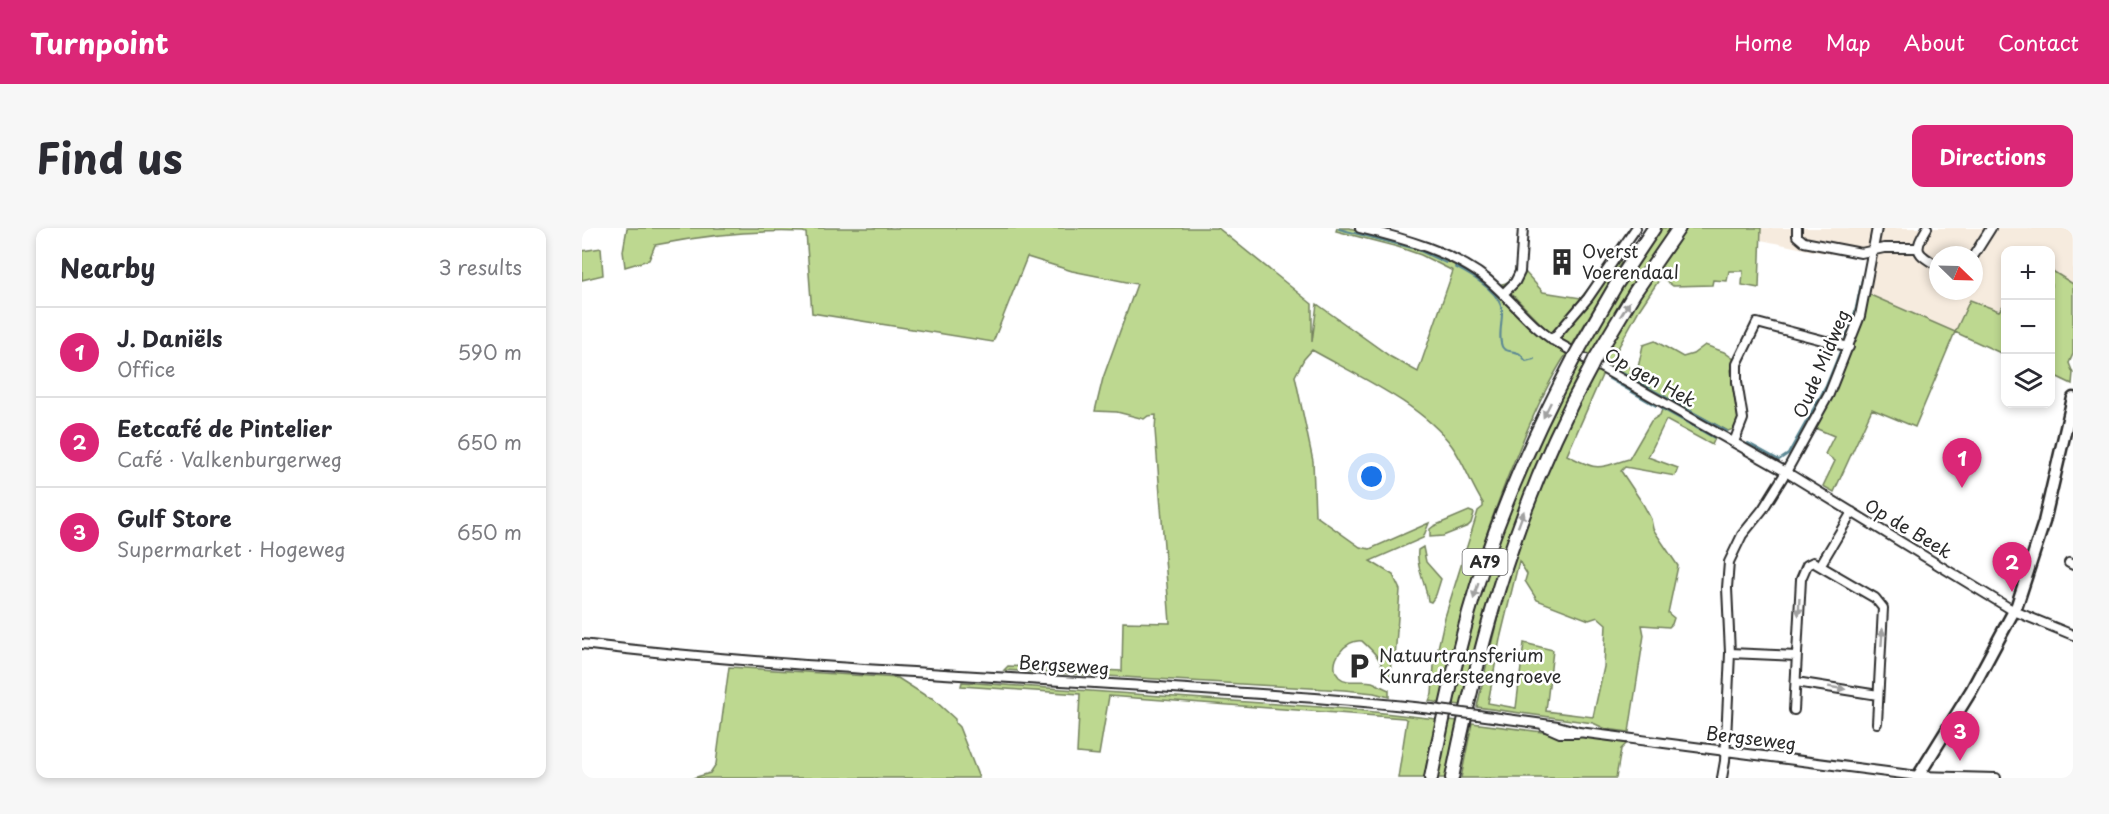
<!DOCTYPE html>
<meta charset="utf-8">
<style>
body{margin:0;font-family:"Playpen Sans",sans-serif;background:#f7f7f7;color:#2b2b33}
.controls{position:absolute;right:18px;top:18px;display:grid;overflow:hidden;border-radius:12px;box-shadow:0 3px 9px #0003}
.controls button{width:54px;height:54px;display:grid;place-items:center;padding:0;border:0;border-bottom:2px solid #e1e1e2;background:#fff;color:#2b2b33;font:30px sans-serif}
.compass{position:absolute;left:1347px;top:18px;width:54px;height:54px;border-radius:50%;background:#fff;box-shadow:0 3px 9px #0003;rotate:113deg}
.you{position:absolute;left:790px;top:249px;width:21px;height:21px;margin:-15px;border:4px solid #fff;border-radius:50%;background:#1a73e8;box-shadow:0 0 0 9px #1a73e833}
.badge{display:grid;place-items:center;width:39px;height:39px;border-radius:50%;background:#db2777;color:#fff;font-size:20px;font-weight:700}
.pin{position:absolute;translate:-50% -50px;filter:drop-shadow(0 2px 3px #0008)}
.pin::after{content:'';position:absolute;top:32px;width:21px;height:18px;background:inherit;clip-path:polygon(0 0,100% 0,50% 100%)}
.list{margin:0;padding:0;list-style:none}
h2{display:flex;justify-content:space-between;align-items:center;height:78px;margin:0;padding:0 24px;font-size:26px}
h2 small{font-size:20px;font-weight:400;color:#7c7c81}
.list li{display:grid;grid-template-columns:39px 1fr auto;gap:18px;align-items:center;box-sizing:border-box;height:90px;padding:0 24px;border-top:2px solid #e1e1e2}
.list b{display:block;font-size:22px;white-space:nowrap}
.list p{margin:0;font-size:20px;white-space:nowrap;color:#7c7c81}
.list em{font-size:20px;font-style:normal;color:#7c7c81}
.icon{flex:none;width:33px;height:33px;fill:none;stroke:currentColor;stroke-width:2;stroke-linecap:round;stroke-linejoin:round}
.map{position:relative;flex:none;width:1491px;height:550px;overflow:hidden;border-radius:12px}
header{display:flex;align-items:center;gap:36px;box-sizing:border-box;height:84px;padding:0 30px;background:#db2777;color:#fff}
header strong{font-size:28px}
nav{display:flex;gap:33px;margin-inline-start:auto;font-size:21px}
.intro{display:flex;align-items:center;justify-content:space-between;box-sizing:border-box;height:144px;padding:0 36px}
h1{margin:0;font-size:42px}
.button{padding:15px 27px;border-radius:12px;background:#db2777;color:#fff;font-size:21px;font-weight:700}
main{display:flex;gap:36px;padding:0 36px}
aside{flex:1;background:#fff;border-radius:12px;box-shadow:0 3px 9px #0003}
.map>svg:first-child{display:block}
.built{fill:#f6ebde;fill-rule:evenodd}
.green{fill:#bdd890;stroke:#74825e;stroke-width:1.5;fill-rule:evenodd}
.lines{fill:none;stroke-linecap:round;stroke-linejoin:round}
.stream{stroke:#5b8894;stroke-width:2}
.minor-casing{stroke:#2b2b2b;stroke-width:12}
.major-casing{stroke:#2b2b2b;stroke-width:15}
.highway-casing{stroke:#2b2b2b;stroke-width:16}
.minor{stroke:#fff;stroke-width:8}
.major{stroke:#fff;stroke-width:10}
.highway{stroke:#fff;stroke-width:12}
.minor-bridge-casing{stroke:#2b2b2b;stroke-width:12;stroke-linecap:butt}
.highway-bridge-casing{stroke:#2b2b2b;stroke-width:16;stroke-linecap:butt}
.minor-bridge{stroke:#fff;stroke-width:8}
.highway-bridge{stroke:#fff;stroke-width:12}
.oneway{fill:#a0a0a0}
.labels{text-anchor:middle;stroke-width:5;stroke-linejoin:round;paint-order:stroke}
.shield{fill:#fff;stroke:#6b6b6b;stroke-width:1.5}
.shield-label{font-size:16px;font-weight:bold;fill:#2b2b2b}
.poi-label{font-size:18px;fill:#2b2b2b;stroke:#fff;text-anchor:start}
.street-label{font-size:18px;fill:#2b2b2b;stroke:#fff}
</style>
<header>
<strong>Turnpoint</strong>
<nav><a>Home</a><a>Map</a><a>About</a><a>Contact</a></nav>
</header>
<div class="intro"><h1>Find us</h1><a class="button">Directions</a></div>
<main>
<aside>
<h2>Nearby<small>3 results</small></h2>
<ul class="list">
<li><span class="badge">1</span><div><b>J. Daniëls</b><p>Office</p></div><em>590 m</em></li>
<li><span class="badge">2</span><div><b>Eetcafé de Pintelier</b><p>Café · Valkenburgerweg</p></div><em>650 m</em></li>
<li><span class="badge">3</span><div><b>Gulf Store</b><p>Supermarket · Hogeweg</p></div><em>650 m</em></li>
</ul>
</aside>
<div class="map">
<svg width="1491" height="550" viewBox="0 0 1491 550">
<rect width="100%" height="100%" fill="#fff"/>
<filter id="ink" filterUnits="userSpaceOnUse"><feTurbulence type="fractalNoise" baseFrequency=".0167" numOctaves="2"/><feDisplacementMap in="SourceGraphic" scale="12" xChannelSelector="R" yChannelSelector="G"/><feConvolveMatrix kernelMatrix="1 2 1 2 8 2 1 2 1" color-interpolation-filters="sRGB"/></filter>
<g filter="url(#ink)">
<path class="built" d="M1179,0h312v56l-22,-14 -1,-20h-44l-1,53 -6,8 -29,-11 -15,32 -87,-38 8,-34 -63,-9 -52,-11zM1356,27h36v36h-36z"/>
<path class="green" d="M45,0h591l94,76v38l5,-38 74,53 27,15 35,-101 -32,-16 -23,-8 -62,-16 1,-3h12l44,10 46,18 17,9h5l22,14 51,51 33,23c-18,27 -32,59 -45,89 -36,84 -63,172 -82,261l-11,-2 3,-7 2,-28 11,-49 33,-106 5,-4v-4c-12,-18 -18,-39 -31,-57 -29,-41 -96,-71 -140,-96l-8,9 -9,17 18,85 2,54 45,32 10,2 59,-26 -6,15 -53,23 23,14 7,15 -5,68h-4l-1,23 -6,-4c0,-16 -10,-25 -22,-36 -16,-3 -36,22 -23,36 8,8 22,2 33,5 6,2 11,6 17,8v7l-15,-4 -30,-3 -340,-20 4,-4 114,5 1,-49 47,1 -15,-193 1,-15 -8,1 -4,3 -27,-7 -22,-1 8,-33 34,-94 -65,-13 -45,-14 -34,85 -181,-29 -6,-80 -3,-1c-50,-2 -98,3 -148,13l-6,15 -24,7 -2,-16z
M1077,0h15l-133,231 -29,72 -20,56 -31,118 -8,-1 28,-113 33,-98 46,-101 57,-100z
M1105,0h74l-2,60 -17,-3 1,-14h-14l-2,10 -14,-1 -1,5 -39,1 -12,-9 -22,33 -22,40 1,9 11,8 3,5 -3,5 -30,-15 46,-75z
M19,20l2,27 -21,5v-29z
M1032,28l7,7 -50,84 -21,-14 -48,-49c10,-1 13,-13 15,-21l26,29 38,6z
M1287,30l7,2 -8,34 87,38 15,-32 29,11 6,-8v52l-50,-23 -40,95 -43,-18 -38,83 -11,-6 12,-25 -10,-7 9,-18 -26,-11c26,-54 49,-108 61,-167z
M1469,42l22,14v70l-4,9 4,10 -1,11 -21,-10z
M1073,113l28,16 10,-3 12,-9 19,7 11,8 -4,10 7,49c-1,7 -3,10 -10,12l-93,-50 8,-36z
M1013,141l8,4 -36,82c31,16 29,14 62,4l22,-38 9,-6 3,-8 53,29 -4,9 -46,-25 -18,37 30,11 -3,8 -50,-9 -4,4 22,33 8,15 2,10 25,37 -10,47 6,5 -2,6 -3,3 -27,-2 2,10 -15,97 -23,-3 -13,-6 -116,-16c9,-39 17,-78 28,-117 22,-76 53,-151 90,-221zM937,333l8,13 -2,7 12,19 52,20 9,-3 8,7 -2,43 -11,50 -47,-6 7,-61 -29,-7 -8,65 -28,-5 12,-64z
M887,283l5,2 -3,10 -3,3 -25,10 -13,1v-8l4,-3z
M841,319l3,15 15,17 -5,16 -5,7 -3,-1c-2,-17 -12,-33 -10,-51z
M147,439l169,11 28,18 6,2 23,21v4l4,4 20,51h-286l17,-5 6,-9z
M380,454l386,27 88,10 -12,59h-26l9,-58 -3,-2 -295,-22 -10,59 -22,-2 3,-59 -119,-8z
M867,492l9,1 -11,57h-10z
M890,495l155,20 -6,6 -5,29h-155z"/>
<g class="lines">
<path class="stream" d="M757,1l77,20 30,14
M873,39c16,8 44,24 47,43 1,9 -5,30 1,38 3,4 12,3 17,6 2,2 4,5 6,7l8,-2
M1263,111l10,-27 7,-33
M1032,140l113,63
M1027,151l47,27
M1080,181l52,29
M1166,215l31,17 9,-6 38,-68 15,-37"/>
<defs>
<path id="minor" d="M778,0c43,10 93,24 128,52 24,20 41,45 68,62l230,130 228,139 59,24
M1215,0v8l7,6 57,11 23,-5h33
M1345,0c-14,23 -11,25 11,38
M1392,27l17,-27
M921,66l12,-12 5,-10 3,-44
M970,112l36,-42 48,-70
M1152,214l9,-23 -6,-37v-18l20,-41 92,24
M1487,335l4,2
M1239,336l31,-52
M0,416c201,24 404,31 606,45 81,6 163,10 244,20
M1148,425l66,3
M1214,454l82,13
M1212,482l7,-131 6,-14 6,-3 62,36 8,10 -6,115
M896,487l80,11 21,6 339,44 78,2
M962,498l16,7h18
M1140,550l3,-17 5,-108 -3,-65 2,-26 13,-27 21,-26 23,-37 43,-78 31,-78 17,-88"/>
<path id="major" d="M1335,550l54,-87 46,-86 27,-83 29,-124"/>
<path id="highway" d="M997,121l37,-64 38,-57
M1013,131l40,-67 44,-64
M849,550c11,-56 23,-111 38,-166 25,-88 62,-173 105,-254
M870,550c29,-144 67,-281 139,-411"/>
</defs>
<use href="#minor" class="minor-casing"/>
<use href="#major" class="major-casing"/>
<use href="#highway" class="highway-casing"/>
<use href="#minor" class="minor"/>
<use href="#major" class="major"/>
<use href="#highway" class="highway"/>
<defs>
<path id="minor-bridge" d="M850,481l46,6"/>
<path id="highway-bridge" d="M992,130l5,-9
M1009,139l4,-8"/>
</defs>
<use href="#minor-bridge" class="minor-bridge-casing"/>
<use href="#highway-bridge" class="highway-bridge-casing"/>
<use href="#minor-bridge" class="minor-bridge"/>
<use href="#highway-bridge" class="highway-bridge"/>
</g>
<defs><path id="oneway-solid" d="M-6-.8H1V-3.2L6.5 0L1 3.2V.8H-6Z" transform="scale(1.5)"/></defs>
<g class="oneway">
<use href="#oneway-solid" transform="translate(1043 81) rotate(-58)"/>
<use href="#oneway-solid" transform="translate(965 182) rotate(116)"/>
<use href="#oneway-solid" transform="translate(939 291) rotate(-70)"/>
<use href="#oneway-solid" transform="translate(894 363) rotate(107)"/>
<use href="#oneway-solid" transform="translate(1217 379) rotate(93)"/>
<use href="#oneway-solid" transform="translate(1300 409) rotate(-86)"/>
<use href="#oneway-solid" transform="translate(1255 460) rotate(9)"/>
</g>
</g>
<defs>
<symbol id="building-bare" viewBox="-9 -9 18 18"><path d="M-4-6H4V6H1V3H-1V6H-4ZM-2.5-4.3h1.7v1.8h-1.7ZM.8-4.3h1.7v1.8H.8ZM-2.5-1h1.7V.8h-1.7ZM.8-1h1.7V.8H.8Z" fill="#2b2b2b" stroke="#fff" stroke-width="2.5" paint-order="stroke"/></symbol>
<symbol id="parking-bare" viewBox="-9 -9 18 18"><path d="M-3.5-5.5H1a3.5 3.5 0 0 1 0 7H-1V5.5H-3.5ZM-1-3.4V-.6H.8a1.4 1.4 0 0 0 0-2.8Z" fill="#2b2b2b" stroke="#fff" stroke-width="2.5" paint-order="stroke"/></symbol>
</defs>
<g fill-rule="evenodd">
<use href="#building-bare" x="961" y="15" width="38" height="38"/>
<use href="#parking-bare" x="758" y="419" width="38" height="38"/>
</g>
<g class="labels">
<rect class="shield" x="880.5" y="321" width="45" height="26" rx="4.5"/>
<g class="shield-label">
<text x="903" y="340">A79</text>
</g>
<g class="poi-label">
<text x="1000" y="30">Overst<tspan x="1000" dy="21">Voerendaal</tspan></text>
<text x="797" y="434">Natuurtransferium<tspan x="797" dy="21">Kunradersteengroeve</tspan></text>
</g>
<g class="street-label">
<text transform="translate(1240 136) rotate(-67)" y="6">Oude Midweg</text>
<text transform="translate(1068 150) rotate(29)" y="6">Op gen Hek</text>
<text transform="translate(1326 301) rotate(31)" y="6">Op de Beek</text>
<text transform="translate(482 438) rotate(4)" y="6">Bergseweg</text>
<text transform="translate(1169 511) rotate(7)" y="6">Bergseweg</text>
</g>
</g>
</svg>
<div class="controls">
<button>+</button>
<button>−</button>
<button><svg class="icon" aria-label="layers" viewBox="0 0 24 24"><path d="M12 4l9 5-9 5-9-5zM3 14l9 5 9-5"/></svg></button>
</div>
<svg class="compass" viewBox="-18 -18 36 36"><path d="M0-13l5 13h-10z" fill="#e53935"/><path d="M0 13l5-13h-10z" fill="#7c7c81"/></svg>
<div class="you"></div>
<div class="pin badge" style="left:1380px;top:260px">1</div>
<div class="pin badge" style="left:1430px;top:364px">2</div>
<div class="pin badge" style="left:1378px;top:533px">3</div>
</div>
</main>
